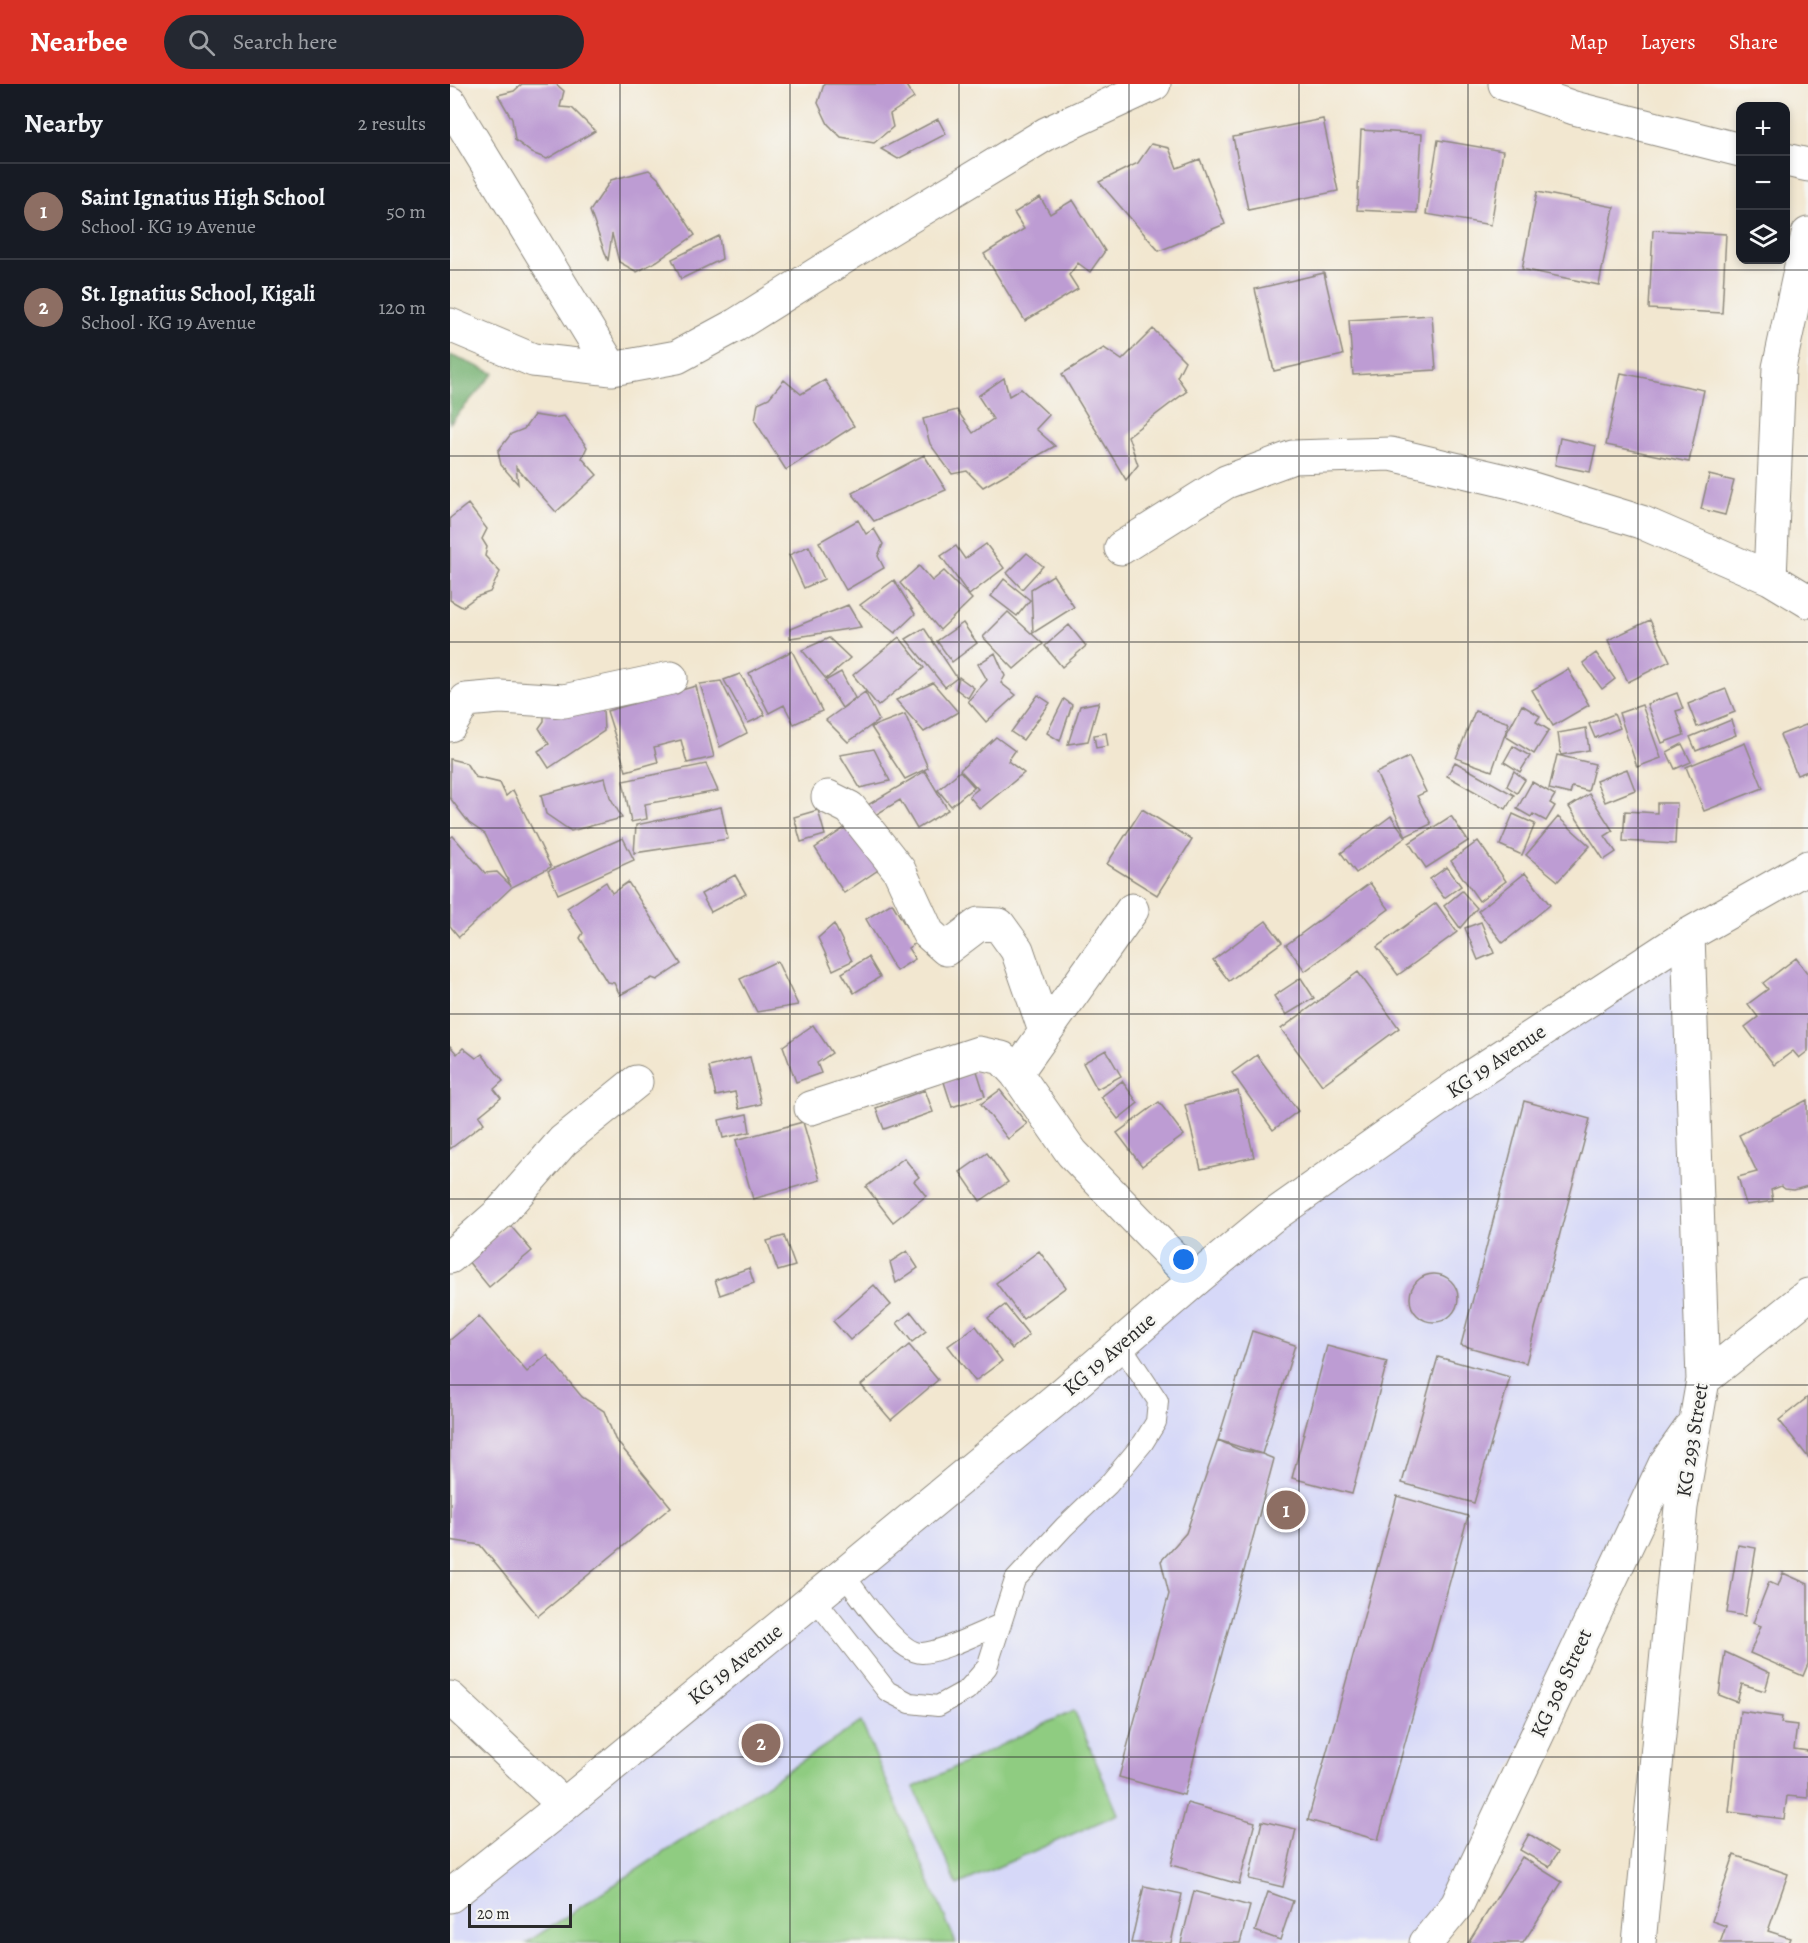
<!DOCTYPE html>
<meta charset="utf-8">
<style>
body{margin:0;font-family:Alegreya,serif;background:#242831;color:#f1f3f6}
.controls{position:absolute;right:18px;top:18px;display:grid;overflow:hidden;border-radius:12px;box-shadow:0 3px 9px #0003}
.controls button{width:54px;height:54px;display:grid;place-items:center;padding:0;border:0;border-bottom:2px solid #363941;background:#171b24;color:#f1f3f6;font:30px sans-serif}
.scale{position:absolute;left:18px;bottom:15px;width:104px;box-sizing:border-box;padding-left:6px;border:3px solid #2b2b2b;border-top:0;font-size:16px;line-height:21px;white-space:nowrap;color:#2b2b2b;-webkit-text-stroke:4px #f6f6f2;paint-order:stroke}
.you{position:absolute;left:734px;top:1176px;width:21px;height:21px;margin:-15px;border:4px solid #fff;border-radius:50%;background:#1a73e8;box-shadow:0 0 0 9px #1a73e833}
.badge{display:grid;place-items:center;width:39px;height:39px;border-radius:50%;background:#d93025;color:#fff;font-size:20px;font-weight:700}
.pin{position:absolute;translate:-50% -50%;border:3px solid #fff;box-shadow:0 2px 6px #0006}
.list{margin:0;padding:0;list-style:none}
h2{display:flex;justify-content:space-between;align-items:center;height:78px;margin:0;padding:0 24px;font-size:26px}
h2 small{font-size:20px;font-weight:400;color:#9ea1a6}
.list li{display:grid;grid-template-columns:39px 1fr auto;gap:18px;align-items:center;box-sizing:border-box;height:96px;padding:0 24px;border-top:2px solid #363941}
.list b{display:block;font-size:22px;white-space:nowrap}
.list p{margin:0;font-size:20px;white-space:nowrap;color:#9ea1a6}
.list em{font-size:20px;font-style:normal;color:#9ea1a6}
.icon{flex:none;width:33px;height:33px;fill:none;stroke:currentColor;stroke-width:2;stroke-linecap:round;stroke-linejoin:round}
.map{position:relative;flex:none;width:1358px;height:1859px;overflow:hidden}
header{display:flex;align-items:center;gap:36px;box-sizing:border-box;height:84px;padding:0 30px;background:#d93025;color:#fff}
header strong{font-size:28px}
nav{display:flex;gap:33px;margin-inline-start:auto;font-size:21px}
.search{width:420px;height:54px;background:#242831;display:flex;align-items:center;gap:15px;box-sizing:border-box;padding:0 21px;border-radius:33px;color:#9ea1a6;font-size:22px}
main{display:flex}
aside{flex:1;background:#171b24}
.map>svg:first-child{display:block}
.built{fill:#d6d8f8}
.green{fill:#8fcc81;stroke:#5d7c56;stroke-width:1.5}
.forest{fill:#73b06f;stroke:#4f6e4d;stroke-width:1.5}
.building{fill:#bd9cd3}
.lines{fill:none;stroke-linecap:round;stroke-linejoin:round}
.lane-casing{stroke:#8e897e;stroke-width:22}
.street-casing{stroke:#8e897e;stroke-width:35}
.secondary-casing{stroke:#8e897e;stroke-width:35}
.lane{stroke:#fff;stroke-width:20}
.street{stroke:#fff;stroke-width:33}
.secondary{stroke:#fff;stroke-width:33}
.grid{fill:none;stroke:#2b2b2b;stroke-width:1.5;stroke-opacity:0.55}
.labels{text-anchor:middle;stroke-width:5;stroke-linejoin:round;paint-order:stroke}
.street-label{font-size:21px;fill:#2b2b2b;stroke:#f6f6f2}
</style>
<header>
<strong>Nearbee</strong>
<div class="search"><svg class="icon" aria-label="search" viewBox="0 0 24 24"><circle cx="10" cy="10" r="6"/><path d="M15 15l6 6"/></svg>Search here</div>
<nav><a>Map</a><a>Layers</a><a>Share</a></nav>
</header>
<main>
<aside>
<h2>Nearby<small>2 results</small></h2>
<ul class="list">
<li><span class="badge" style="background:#8d6e63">1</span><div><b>Saint Ignatius High School</b><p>School · KG 19 Avenue</p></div><em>50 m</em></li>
<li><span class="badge" style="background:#8d6e63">2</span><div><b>St. Ignatius School, Kigali</b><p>School · KG 19 Avenue</p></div><em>120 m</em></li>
</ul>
</aside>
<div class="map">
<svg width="1358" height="1859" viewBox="0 0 1358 1859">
<rect width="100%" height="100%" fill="#f6f6f2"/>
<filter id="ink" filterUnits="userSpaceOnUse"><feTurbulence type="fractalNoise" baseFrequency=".0167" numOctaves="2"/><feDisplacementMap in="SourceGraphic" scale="12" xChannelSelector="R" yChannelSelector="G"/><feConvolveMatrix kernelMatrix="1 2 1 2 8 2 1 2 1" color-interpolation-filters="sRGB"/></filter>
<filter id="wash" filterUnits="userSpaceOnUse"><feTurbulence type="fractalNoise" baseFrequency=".008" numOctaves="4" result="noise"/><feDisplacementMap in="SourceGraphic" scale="24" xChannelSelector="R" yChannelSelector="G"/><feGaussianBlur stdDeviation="1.35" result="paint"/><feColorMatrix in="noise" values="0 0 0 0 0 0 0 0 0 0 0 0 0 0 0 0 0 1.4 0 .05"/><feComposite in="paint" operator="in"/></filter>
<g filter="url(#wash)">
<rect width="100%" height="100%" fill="#f2e7d0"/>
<path class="built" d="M1238,851l15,445 -278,563h-975v-42l820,-683z"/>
<path class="green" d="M624,1626l44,104 -161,71 -43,-98z
M411,1638l95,221h-430z"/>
<path class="forest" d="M0,271l44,18 -44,50z"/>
<g id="blocks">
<path class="building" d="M72,0h34l8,7 -4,16 12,1 23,23 -48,28 -15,-6 -17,-13 -3,-21 -14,-24 16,-4z
M374,0h81l9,14 -24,16 3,13 -19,16 -33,-6 -13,-13 -10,-21z
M488,35l8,15 -48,25 -17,-10z
M873,35l15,72 -90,19 -15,-73z
M911,46l61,4 -5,79 -60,-3z
M988,56l65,11 -12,74 -65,-11z
M701,60l18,4 8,20 23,-9 25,65 -66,27 -60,-69 39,-19z
M199,86l10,9 36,56 -38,26 -20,11 -18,-10 -7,-28 -4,27 -18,-50 21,-31z
M1087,108l77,15 -15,78 -77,-16z
M590,113l10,17 23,-14 32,51 -15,21 -12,-9 -9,12 9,14 -53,32 -41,-67 40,-25 -10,-16z
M1203,146l73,4 -4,79 -73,-4z
M269,152l3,23 -41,20 -9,-20z
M874,189l19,82 -69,16 -19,-82z
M982,231l4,55 -83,5 -4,-55z
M703,245l32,32 -8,16 10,14 -59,45 10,29 -12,15 -64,-106 42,-26 18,12z
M1171,289l83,17 -15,72 -83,-17z
M554,294l5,18 12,-7 28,26 -13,14 19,17 -72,41 -16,-16 -15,3 -22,-30 -7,-25 34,-9 16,23 20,-14 -15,-23z
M334,296l17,14 24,-14 29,46 -68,44 -31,-49 3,-18 11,-5z
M84,331l19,3 11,-2 23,31 -5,11 15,17 -41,37 -40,-45 2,17 -17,-19 -3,-14 13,-17 13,-5z
M1110,354l36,8 -6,26 -35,-7z
M474,371l22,35 -72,31 -22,-28z
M1259,391l25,6 -9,34 -24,-6z
M18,420l19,25 -5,10 5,8 -2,9 15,16 -10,20 -14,5 -14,10 -12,-7v-82z
M408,436l8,14 8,-5 9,15 -5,12 6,12 -38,22 -27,-48z
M536,460l18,24 -35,27 -28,-39 15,-10 9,13z
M359,462l15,33 -20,9 -15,-33z
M577,469l16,13 -21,23 -15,-16z
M469,482l13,15 12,-10 28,28 -32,31 -40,-47z
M603,491l21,32 -41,26 -2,-44z
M554,495l26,21 -13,16 -26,-20z
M444,496l21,34 -20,19 -35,-28z
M398,521l13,22 -71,11v-9z
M558,528l35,32 -29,25 -31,-32z
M1200,536l20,41 -42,21 -20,-42z
M513,539l14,20 -25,19 -15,-21z
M619,541l17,21 -24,21 -17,-21z
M474,544l33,50 -12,9 -39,-48z
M449,553l25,31 -46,38 -25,-31z
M379,554l21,20 -24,21 -24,-29z
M342,567l30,60 -28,13 -10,-19 -15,8 -20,-40z
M545,569l10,23 -4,7 15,12 -30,27 -18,-21 19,-21 -9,-16z
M1146,569l19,26 -13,10 -19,-26z
M1118,585l21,36 -36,21 -21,-36z
M391,588l14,26 -13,10 -17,-27z
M290,590l25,41 -17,8 -24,-43z
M509,593l15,11 -6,10 -12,-9z
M271,597l26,52 -27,14 -20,-63z
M483,599l25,29 -34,20 -28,-32z
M246,602l18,71 -27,6 -6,-23 -27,7 4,15 -32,9 -19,-60z
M1276,605l9,23 -38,15 -9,-23z
M415,608l14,28 -31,22 -22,-22z
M1227,609l6,16 -7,2 8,24 -22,8 -15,-39z
M588,611l12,8 -27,37 -12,-8z
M614,615l8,6 -12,36 -13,-8z
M649,618l-11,39 -20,3 12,-38z
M1072,621l18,11 -4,6 13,8 -15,24 -29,-18z
M1192,621l19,53 -24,9 -18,-54z
M153,625l1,22 -55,37 -11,-17 11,-7 -10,-16 5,-7v-10z
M1025,627l34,12 -17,48 -36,-13z
M455,630l23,54 -23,11 -34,-52z
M1164,630l6,14 -25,10 -6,-14z
M1281,636l5,15 -40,16 -6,-14z
M1358,640v47l-11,4 -17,-40z
M1136,644l3,22 -28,5 -3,-22z
M656,649l2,13 -12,2 -2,-13z
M546,653l19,14 -7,10 16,12 -44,36 -11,-13 9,-7 -18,-19z
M1295,659l18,45 -59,23 -18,-44z
M1232,660l9,18 -16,7 -8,-17z
M1063,662l17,10 -10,16 -16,-10z
M424,665l16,32 -30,7 -20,-33z
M1107,671l38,9 -7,27 -16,-4 -2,7 -21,-5z
M959,673l17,35 -9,4 14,28 -25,12 -30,-63z
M0,675l16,4 9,14 25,6 6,13 7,-6 38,77 -39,20 -53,50 -9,-11v-88l3,-2 32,37 12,-1 14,14 -26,-52 -16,-11 -19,-25z
M1005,678l59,33 -8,14 -59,-33z
M256,680l12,27 -73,13 2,15 -16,3 -8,-41z
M1177,685l8,21 -30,12 -9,-21z
M475,687l23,39 -31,19 -17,-29 -28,17 -6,-11z
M510,687l14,16 -23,19 -13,-16z
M1064,687l11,9 -8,13 -10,-7z
M155,694l5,19 12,21 -51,13 -25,-17 -5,-19z
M1082,698l23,13 -5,8 5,3 -9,15 -13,-7 -2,3 -14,-8z
M1139,710l24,37 -8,5 11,16 -12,8 -35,-53z
M1207,719h20l-2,41 -52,-3 2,-30 32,2z
M271,723l7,32 -94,14 2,-28z
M692,725l50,31 -35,55 -50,-31z
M368,726l7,25 -24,7 -7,-25z
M1063,730l22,10 -13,31 -22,-10z
M941,732l15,21 -50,36 -15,-20z
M1001,732l17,25 -42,27 -17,-25z
M1108,733l32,29 -32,35 -32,-26z
M405,737l29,45 -40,27 -29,-45z
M173,754l11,22 -76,34 -10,-23z
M1028,757l28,40 -27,20 -28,-40z
M997,783l14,19 -17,12 -14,-19z
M1075,789l25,32 -47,38 -25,-32z
M285,791l11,19 -35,18 -10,-18z
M156,798l6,11 16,-11 53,82 -24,16 -5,-2 -32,17 -6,-12 -7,-1 -27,-44 3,-5 -16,-25z
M920,799l19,26 -84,62 -19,-26z
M1012,807l15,17 -17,20 -16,-22z
M442,819l24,40 -8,5 7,11 -19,12 -30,-52z
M986,819l21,29 -59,43 -21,-28z
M816,837l16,21 -53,39 -16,-21z
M1031,838l13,31 -16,7 -13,-32z
M384,840l18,37 -19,9 -15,-32z
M418,873l12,20 -26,16 -12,-20z
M1346,874l12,16v77l-9,7 -6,-7 -19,14 -29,-38 13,-10 -10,-13 20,-15 -5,-6z
M327,877l21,44 -41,7 -17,-33z
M908,888l41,56 -77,57 -41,-56z
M851,894l13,20 -28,17 -12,-19z
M363,941l19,28 -15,10 4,10 -25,9 -13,-36z
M0,962l7,8 6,-6 13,10 6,-4 21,27 -9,8 7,9 -22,18 5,7 -34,26z
M656,966l15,26 -24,13 -14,-26z
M807,971l41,56 -25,19 -41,-57z
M300,973l11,47 -22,5 -4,-17 -19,4 -7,-29z
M527,987l8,25 -33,11 -8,-25z
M672,997l16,22 -20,16 -17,-22z
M475,1006l8,22 -49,17 -8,-21z
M550,1006l27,34 -19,15 -27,-35z
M788,1007l16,66 -53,12 -16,-64z
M1357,1016l1,86 -14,4 -9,-1 -4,-3 -10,4 2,11 -27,4 -8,-28 19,-5 -18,-37z
M1074,1017l66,18 -64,244 -65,-18z
M709,1018l25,33 -42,31 -25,-33z
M297,1030l3,18 -27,6 -4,-18z
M353,1038l17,58 -67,19 -17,-59z
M537,1069l21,29 -28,19 -20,-29z
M454,1074l15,19 -5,4 12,15 -33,26 -27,-35z
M59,1140l23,27 -43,36 -22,-27z
M334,1152l11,30 -17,5 -11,-30z
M457,1167l11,17 -22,15 -6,-21z
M589,1167l27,36 -43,32 -27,-36z
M299,1184l5,15 -34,12 -5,-15z
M960 1214a24 24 0 1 1 48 0a24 24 0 1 1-48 0Z
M424,1201l17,20 -41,35 -17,-19z
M555,1221l24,30 -17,14 -24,-31z
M461,1228l15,19 -14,11 -15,-19z
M29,1232l48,56 20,-17 35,42 22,14 11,28 56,68 -133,109 -58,-71 -30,-5v-200z
M526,1242l26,35 -27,20 -27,-35z
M802,1247l43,14 -33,109 -44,-14z
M459,1261l29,35 -47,40 -30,-35z
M877,1262l60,16 -35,132 -60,-16z
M988,1273l72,20 -36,126 -72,-20z
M1358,1313v60l-29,-37z
M768,1356l22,10 22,4 12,5 -90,336 -65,-18 50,-183 -8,-33 25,-28z
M947,1412l71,20 -90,324 -70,-20z
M1288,1461l18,3 -11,68 -18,-3z
M1333,1489l25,11v80l-5,12 -53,-23 11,-27 -8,-3 16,-41 9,4z
M1275,1568l45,21 -5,18 -23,-7 -5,18 -18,-7z
M1290,1627l42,6 -1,6 16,2 -3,24 14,2v47l-21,-2 -3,23 -55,-7z
M737,1719l68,19 -16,62 -68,-19z
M812,1737l34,8 -13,58 -34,-8z
M1079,1750l29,18 -9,15 -29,-17z
M1284,1771l54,19 -20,57 22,7 -2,5h-68l6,-17 -14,-5z
M1072,1773l40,25 -39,61h-55z
M694,1802l38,8 -11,49h-40z
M744,1807l56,15 -10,37h-59z
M818,1808l25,9 -13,39 -25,-9z"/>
</g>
</g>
<g filter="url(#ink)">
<use href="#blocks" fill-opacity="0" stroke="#8e897e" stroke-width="1.5"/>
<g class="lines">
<defs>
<path id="lane" d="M394,1491c14,18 54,79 78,78 20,-1 59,-21 79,-29
M365,1515l72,92 23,12 28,3 29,-16 20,-23 28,-87 49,-53 44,-42 35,-42 13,-21 2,-21 -38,-57"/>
<path id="street" d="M1055,0l69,24 166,42
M0,19l162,266
M1336,76l22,5
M0,241l83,35 79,9 65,-12 59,-32 145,-91 165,-100 108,-50
M671,464l105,-66 67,-25 98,-3 119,28 131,40 129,56 38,23
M1320,494l9,-210 29,-134
M0,641l16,-25 34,-3 64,4 107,-23
M378,713l22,11 49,62 29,63 18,16 33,-25 20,1 18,25 28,81
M566,989l116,-163
M361,1024l168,-55 23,5 14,15 56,80 123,127
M0,1173l51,-45 62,-71 73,-59
M1253,1296l105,-85
M0,1614l114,107
M976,1859l31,-38 208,-441 25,-35
M1189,1859l42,-436 22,-127 -15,-445"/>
<path id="secondary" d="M0,1812l114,-91 494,-407 137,-118 75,-62 199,-140 219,-143 120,-68"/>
</defs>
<use href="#lane" class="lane-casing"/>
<use href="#street" class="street-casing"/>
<use href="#secondary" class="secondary-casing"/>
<use href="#lane" class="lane"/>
<use href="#street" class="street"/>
<use href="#secondary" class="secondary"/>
</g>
</g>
<path class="grid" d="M170,0v1859M340,0v1859M509,0v1859M679,0v1859M849,0v1859M1018,0v1859M1188,0v1859M0,186h1358M0,372h1358M0,558h1358M0,744h1358M0,930h1358M0,1115h1358M0,1301h1358M0,1487h1358M0,1673h1358"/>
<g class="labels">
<g class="street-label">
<text transform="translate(1046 977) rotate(-34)" y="7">KG 19 Avenue</text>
<text transform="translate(659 1270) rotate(-41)" y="7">KG 19 Avenue</text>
<text transform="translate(1242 1356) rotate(-81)" y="7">KG 293 Street</text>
<text transform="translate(285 1580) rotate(-39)" y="7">KG 19 Avenue</text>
<text transform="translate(1111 1599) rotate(-65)" y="7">KG 308 Street</text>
</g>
</g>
</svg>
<div class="controls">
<button>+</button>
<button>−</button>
<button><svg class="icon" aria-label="layers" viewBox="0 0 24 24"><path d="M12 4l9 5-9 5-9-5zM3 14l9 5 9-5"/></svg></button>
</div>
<div class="scale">20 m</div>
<div class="you"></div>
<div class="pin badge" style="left:836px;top:1426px;background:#8d6e63">1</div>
<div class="pin badge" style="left:311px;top:1659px;background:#8d6e63">2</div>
</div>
</main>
